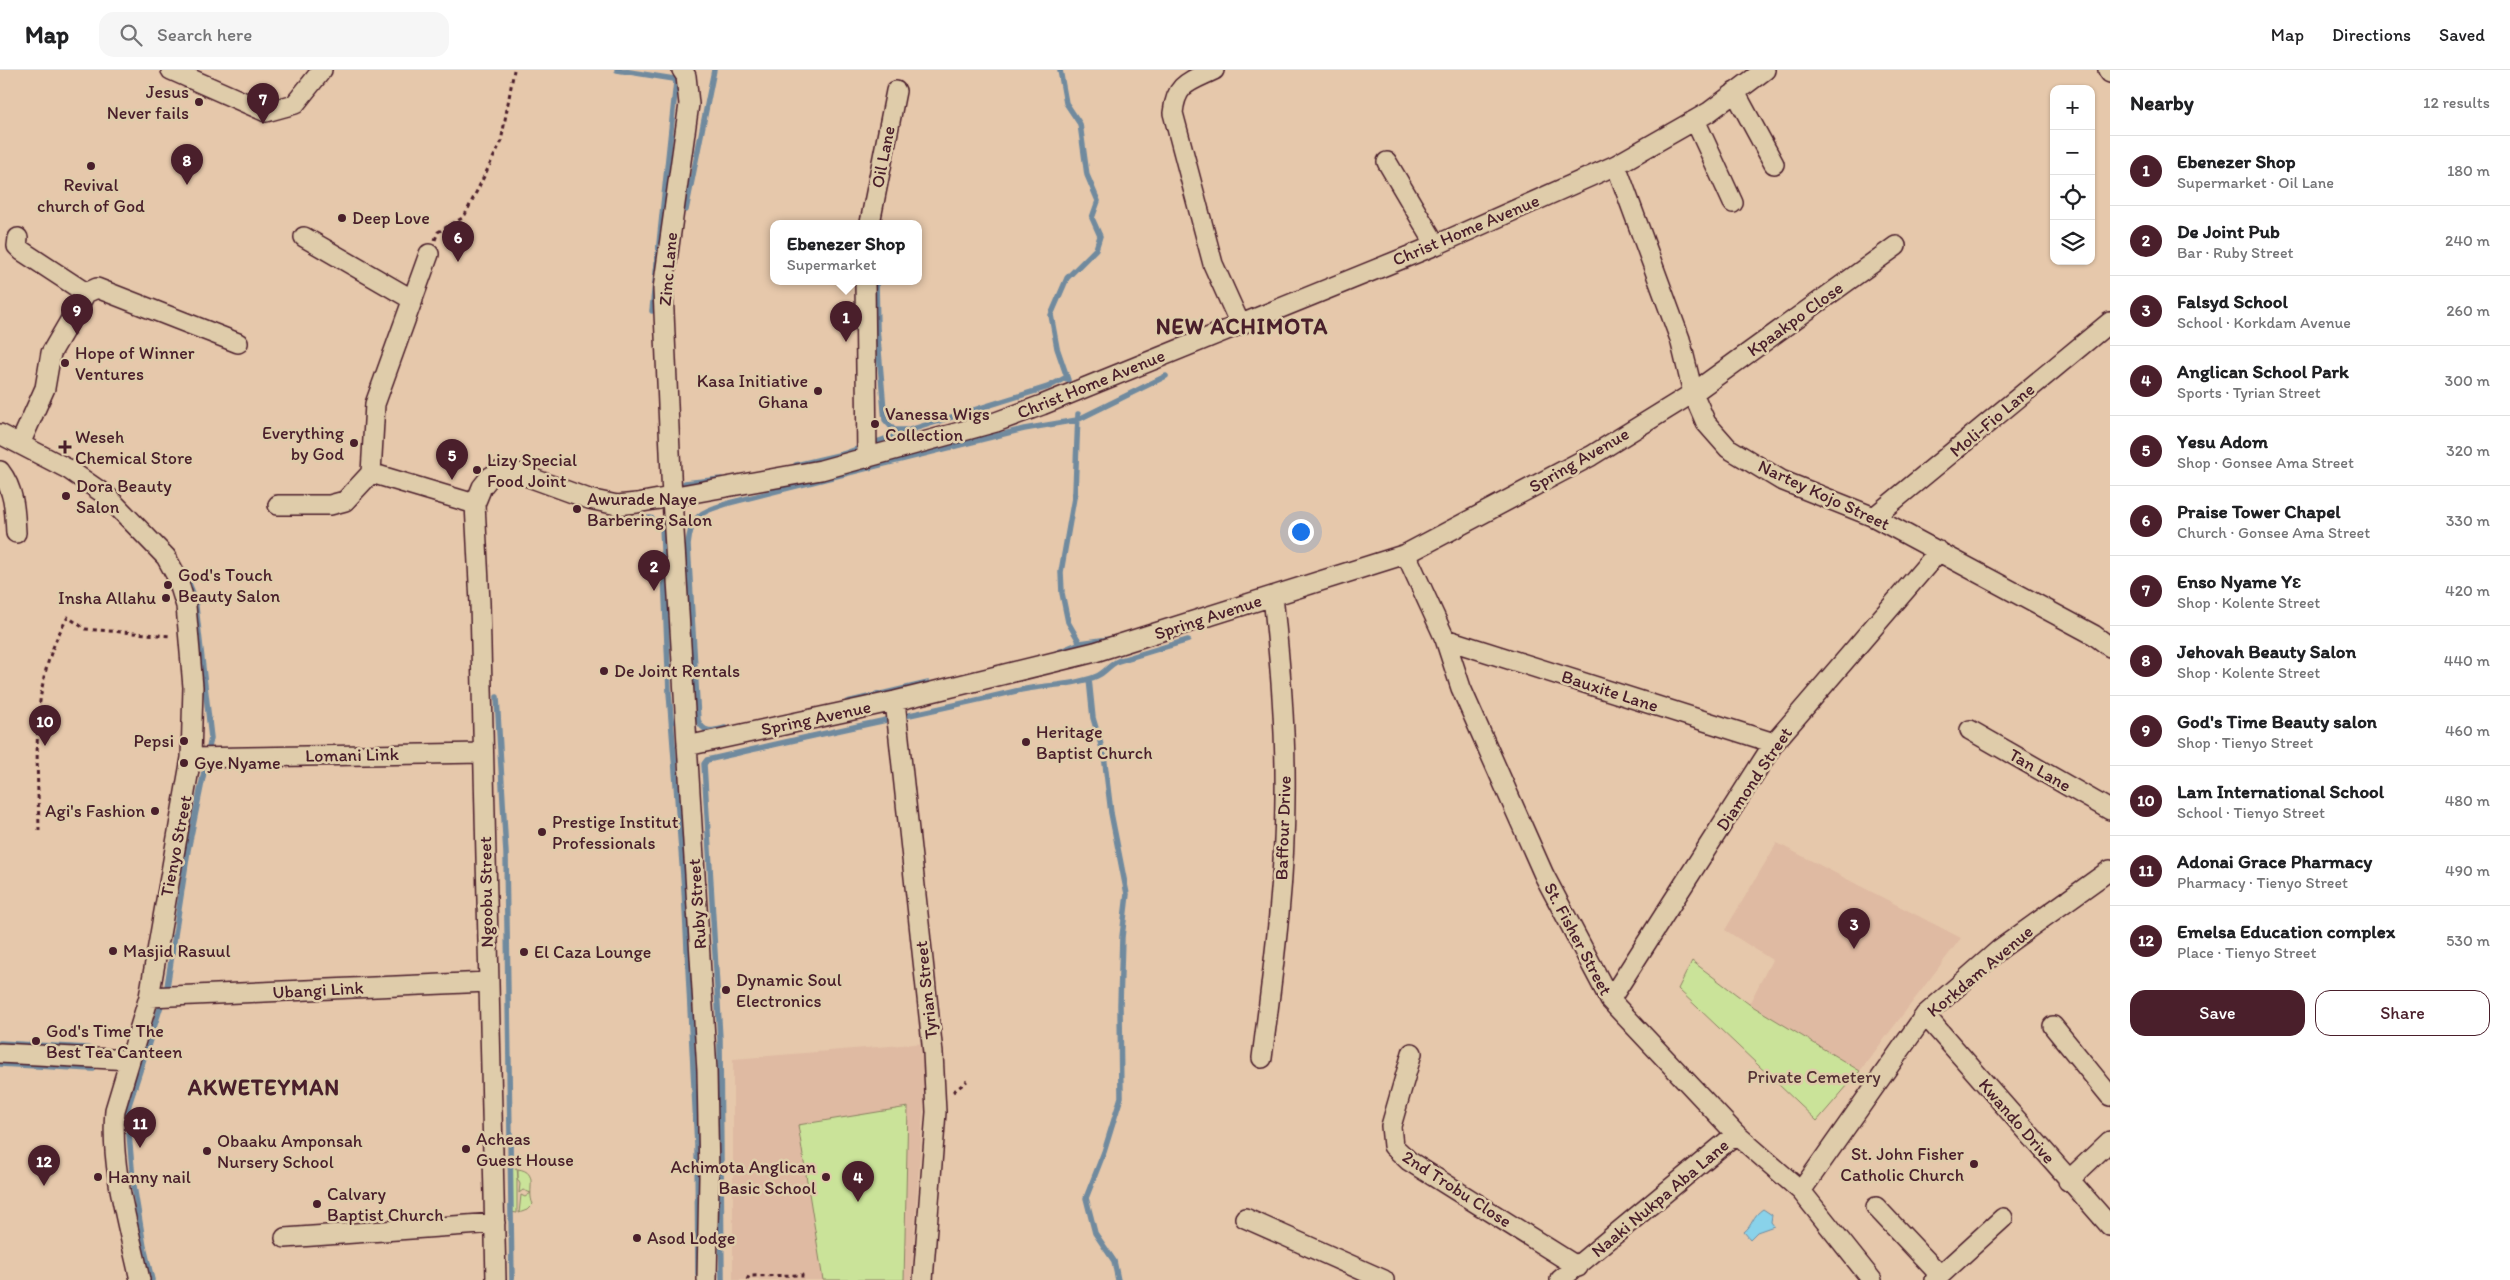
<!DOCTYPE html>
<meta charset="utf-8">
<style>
body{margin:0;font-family:Itim,sans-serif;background:#f6f6f6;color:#202124}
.controls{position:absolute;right:15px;top:15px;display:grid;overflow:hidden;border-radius:10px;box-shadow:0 1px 4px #0004}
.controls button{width:45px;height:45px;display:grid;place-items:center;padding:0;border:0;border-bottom:1px solid #e0e0e0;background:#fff;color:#202124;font:25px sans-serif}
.you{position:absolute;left:1300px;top:461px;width:18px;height:18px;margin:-12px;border:4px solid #fff;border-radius:50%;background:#1a73e8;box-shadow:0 0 0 8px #1a73e833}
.badge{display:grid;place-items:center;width:32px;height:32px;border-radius:50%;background:#4a1f2b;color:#fff;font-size:16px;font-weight:700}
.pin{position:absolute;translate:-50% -41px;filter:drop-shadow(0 1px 2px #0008)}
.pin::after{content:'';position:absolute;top:26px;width:18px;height:15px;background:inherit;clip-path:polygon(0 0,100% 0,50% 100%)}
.popup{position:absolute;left:770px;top:150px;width:152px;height:65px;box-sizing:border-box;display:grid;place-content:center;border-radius:10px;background:#fff;filter:drop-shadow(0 1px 4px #0005);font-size:16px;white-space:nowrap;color:#757577}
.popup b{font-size:19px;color:#202124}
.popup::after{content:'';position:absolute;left:50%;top:100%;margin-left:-10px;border:10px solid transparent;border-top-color:#fff}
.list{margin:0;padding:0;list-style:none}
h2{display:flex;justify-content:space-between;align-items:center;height:65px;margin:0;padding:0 20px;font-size:21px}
h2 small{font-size:16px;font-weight:400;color:#757577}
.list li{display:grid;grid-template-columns:32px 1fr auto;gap:15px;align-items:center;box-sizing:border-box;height:70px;padding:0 20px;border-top:1px solid #e0e0e0}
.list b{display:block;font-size:19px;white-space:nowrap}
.list p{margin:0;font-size:16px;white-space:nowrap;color:#757577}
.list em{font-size:16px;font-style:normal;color:#757577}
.actions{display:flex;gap:10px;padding:15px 20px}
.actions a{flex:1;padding:11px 0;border:1px solid #4a1f2b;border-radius:15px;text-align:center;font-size:18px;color:#4a1f2b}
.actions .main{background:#4a1f2b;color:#fff}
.icon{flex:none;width:28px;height:28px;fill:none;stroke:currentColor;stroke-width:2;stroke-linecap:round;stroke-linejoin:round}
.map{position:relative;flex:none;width:2110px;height:1210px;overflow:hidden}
header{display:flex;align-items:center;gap:30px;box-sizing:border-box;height:70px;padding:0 25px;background:#fff;border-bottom:1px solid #e0e0e0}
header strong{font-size:24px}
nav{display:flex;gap:28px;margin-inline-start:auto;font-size:18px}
.search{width:350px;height:45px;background:#f6f6f6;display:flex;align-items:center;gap:12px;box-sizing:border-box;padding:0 18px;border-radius:15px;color:#757577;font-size:19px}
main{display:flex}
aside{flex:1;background:#fff}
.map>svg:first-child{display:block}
.built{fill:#dfbaa2}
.green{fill:#cae399;stroke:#8a8162}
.water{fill:#89d2ea;stroke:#708a9e}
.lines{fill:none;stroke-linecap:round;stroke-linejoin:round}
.stream{stroke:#708a9e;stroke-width:5.5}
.minor-casing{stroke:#4a1f2b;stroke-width:22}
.path{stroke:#4a1f2b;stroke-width:3;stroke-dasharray:4 4;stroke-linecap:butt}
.minor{stroke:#dfccaa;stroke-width:19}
.poi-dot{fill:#4a1f2b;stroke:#dfccaa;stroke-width:2}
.labels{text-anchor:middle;stroke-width:5;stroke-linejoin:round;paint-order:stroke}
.poi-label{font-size:18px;fill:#4a1f2b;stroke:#dfccaa;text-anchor:start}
.street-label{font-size:18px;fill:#4a1f2b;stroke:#dfccaa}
.park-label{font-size:18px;fill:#573336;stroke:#dfccaa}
.district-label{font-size:22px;font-weight:bold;letter-spacing:1px;fill:#4a1f2b;stroke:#dfccaa}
</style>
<header>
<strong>Map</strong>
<div class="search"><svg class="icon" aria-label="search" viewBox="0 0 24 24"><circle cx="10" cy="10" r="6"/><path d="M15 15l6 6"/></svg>Search here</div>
<nav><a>Map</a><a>Directions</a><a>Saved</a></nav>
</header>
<main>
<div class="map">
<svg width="2110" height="1210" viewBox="0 0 2110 1210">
<rect width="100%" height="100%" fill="#e6c8ab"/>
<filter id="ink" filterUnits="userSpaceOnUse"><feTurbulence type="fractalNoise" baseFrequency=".02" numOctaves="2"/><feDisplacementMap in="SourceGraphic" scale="10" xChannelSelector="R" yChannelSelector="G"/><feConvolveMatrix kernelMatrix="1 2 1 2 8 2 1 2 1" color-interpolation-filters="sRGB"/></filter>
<g filter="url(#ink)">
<path class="built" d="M1777,773l184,95 -101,133 -111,-67 23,-44 -47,-30z
M926,973v31l-15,206h-178v-221z"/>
<path class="green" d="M1692,891l57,43 111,67 -43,50 -139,-132z
M908,1037l-4,173h-81l-25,-155z
M517,1098l1,10v-9c22,3 8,22 15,35l-6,6 -8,3 2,-18 4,2 6,-4 -8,-3 -4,3 1,-9 -3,-6v35l-6,-1v-43z"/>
<path class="water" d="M1763,1139l9,6 -1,7 3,4 -17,6 -7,7 -6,-7c9,-7 8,-16 19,-23z"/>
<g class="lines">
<path class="stream" d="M617,0l57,9 2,3 -24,229
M1060,0l6,33 14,21 7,51 11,26 -6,17 8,18 -4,13 -29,29 -16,37 6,33 11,32
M686,140l28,-140
M876,211l1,47 7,82 1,10 9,10h12
M1078,344l-3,78 -14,80 1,21 6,29 12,21
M796,395l47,-11 67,-24 138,-43 19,-10
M685,413l36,-4
M607,450l44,-2 11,8 7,166 15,197 13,256 1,130
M1056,583l24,-10 29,-4
M1089,609l4,39 11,37 7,58 16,81 -5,43 -2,68 1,92 -17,55 -18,46 9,35 19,28 4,19
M497,627l9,156 6,427
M847,632l81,-19
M725,658c-13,3 -21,6 -27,-8l-10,-175c3,-31 13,-33 41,-42l295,-74 53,-9 89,-44
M0,973l88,5
M0,994l93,5
M152,1210l-8,-33 -11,-67 -6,-69 40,-124 21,-137 23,-112 -16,-140 -11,-27
M722,1210l-2,-241 -16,-275 3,-4 31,-7c93,-22 186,-40 278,-62 26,-6 57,-5 81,-15 8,-3 12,-11 21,-15l70,-21"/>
<defs>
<path id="minor" d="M171,0l95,42 29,-8 27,-34
M682,0l4,6 3,28 -26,185 9,209 35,573 2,106 -2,103
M1214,0c-25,12 -38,13 -41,43l40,151 27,60
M2108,0l2,3
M1735,22l39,72
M1695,50l38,83
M1387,92l49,83
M1616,95l64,174 13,54 13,30 22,25 53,32 93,37 220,118 16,12
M870,153l26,-132
M304,167l109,63
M18,168l-1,8 5,5 64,42
M865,211l2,177
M0,364l68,35 39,27 59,61 11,20 9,29 7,81 -2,71 -42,239 -34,113c-5,57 13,114 25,170
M20,374l25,-56 6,-35 35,-60 11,-5 141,55
M0,401c14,18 15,39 16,62
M371,403l4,-69 54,-150
M371,403l104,31
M278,435h52l15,-4 26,-28
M1874,447l236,-195
M1406,484l39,85 16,49 83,187 66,125 126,134 65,57 71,89
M1445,569l329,104
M895,631l38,352 3,59 -13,168
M1970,660l140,80
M687,676l208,-45 200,-49 311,-98 185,-98 102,-63 203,-147
M191,688l292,-5
M149,927l339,-15
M1610,930l164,-257 165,-192
M1925,945l185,211
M2053,956l57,70
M0,983l130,7
M1412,983l-21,73 2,20 16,15 169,106
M1262,988c11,-87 23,-173 23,-261 1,-67 -5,-134 -12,-201
M2068,1111l42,-40
M1801,1121l124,-176 75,-66 110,-79
M1876,1137l64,68
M1245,1148l139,62
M285,1168l210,-15
M496,1210l-16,-677 -5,-99 7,-17 8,-10 8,-5 14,-1 77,28 28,6 20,-2 184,-33 175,-48 46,-17 394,-160 180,-80 93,-53 56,-42
M1560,1210l176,-146
M1935,1210l68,-62"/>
</defs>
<use href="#minor" class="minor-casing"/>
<path class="path" d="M435,170l3,-8 26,-15 37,-75 13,-72
M39,761c-1,-74 -11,-148 29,-214l17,12 86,7
M953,1022l14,-11
M747,1210l2,-4 53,-1v5"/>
<use href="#minor" class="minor"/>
</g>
</g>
<g class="poi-dot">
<circle cx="199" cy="32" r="5"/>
<circle cx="91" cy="96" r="5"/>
<circle cx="342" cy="148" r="5"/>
<circle cx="65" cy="293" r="5"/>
<circle cx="818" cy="321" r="5"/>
<circle cx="875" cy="354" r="5"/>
<circle cx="354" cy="373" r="5"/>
<path d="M62.5 369.5h5v5h5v5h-5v5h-5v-5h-5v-5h5z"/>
<circle cx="477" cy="400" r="5"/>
<circle cx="66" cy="426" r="5"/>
<circle cx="577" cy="439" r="5"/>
<circle cx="168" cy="515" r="5"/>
<circle cx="166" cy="528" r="5"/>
<circle cx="604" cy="601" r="5"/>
<circle cx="184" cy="671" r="5"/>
<circle cx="1026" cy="672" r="5"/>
<circle cx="184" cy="693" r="5"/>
<circle cx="155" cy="741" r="5"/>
<circle cx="542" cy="762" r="5"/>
<circle cx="113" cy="881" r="5"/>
<circle cx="524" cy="882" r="5"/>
<circle cx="726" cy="920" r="5"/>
<circle cx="36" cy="971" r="5"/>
<circle cx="466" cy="1079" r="5"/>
<circle cx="207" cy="1081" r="5"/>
<circle cx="1974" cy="1094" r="5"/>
<circle cx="98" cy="1107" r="5"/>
<circle cx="826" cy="1107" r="5"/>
<circle cx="317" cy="1134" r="5"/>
<circle cx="637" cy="1168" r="5"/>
</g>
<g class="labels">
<g class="poi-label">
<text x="189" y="28" text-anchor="end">Jesus<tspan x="189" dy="21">Never fails</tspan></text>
<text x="91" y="121" text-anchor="middle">Revival<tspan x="91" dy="21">church of God</tspan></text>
<text x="352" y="154">Deep Love</text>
<text x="75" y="289">Hope of Winner<tspan x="75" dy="21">Ventures</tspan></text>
<text x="808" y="317" text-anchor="end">Kasa Initiative<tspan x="808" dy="21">Ghana</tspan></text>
<text x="885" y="350">Vanessa Wigs<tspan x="885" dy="21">Collection</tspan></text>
<text x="344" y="369" text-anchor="end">Everything<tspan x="344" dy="21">by God</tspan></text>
<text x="75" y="373">Weseh<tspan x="75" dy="21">Chemical Store</tspan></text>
<text x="487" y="396">Lizy Special<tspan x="487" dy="21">Food Joint</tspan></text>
<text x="76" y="422">Dora Beauty<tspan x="76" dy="21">Salon</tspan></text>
<text x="587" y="435">Awurade Naye<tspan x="587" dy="21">Barbering Salon</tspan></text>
<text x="178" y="511">God's Touch<tspan x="178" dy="21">Beauty Salon</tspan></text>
<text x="156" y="534" text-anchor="end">Insha Allahu</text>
<text x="614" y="607">De Joint Rentals</text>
<text x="1036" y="668">Heritage<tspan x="1036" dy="21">Baptist Church</tspan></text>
<text x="174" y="677" text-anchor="end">Pepsi</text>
<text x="194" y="699">Gye Nyame</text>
<text x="145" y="747" text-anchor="end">Agi's Fashion</text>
<text x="552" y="758">Prestige Institut<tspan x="552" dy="21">Professionals</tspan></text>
<text x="123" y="887">Masjid Rasuul</text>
<text x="534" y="888">El Caza Lounge</text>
<text x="736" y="916">Dynamic Soul<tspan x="736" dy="21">Electronics</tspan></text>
<text x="46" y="967">God's Time The<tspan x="46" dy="21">Best Tea Canteen</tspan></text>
<text x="476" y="1075">Acheas<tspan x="476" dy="21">Guest House</tspan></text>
<text x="217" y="1077">Obaaku Amponsah<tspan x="217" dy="21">Nursery School</tspan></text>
<text x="1964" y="1090" text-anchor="end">St. John Fisher<tspan x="1964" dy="21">Catholic Church</tspan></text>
<text x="816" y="1103" text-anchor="end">Achimota Anglican<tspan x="816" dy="21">Basic School</tspan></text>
<text x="108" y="1113">Hanny nail</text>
<text x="327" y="1130">Calvary<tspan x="327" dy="21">Baptist Church</tspan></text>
<text x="647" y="1174">Asod Lodge</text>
</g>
<g class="street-label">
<text transform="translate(883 87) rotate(-79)" y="6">Oil Lane</text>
<text transform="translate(1466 160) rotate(-23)" y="6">Christ Home Avenue</text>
<text transform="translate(668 199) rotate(-85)" y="6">Zinc Lane</text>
<text transform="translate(1795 249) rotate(-36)" y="6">Kpaakpo Close</text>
<text transform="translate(1091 314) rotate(-22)" y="6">Christ Home Avenue</text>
<text transform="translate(1992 350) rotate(-40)" y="6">Moli-Fio Lane</text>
<text transform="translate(1579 390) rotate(-30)" y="6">Spring Avenue</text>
<text transform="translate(1824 425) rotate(25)" y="6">Nartey Kojo Street</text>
<text transform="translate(1208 547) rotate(-18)" y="6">Spring Avenue</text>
<text transform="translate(1610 621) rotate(18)" y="6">Bauxite Lane</text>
<text transform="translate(816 648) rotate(-12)" y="6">Spring Avenue</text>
<text transform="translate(352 685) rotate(-1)" y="6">Lomani Link</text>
<text transform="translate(2040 700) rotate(30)" y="6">Tan Lane</text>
<text transform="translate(1754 709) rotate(-56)" y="6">Diamond Street</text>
<text transform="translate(1283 758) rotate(-88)" y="6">Baffour Drive</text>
<text transform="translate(176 776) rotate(-79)" y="6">Tienyo Street</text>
<text transform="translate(486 822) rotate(-91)" y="6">Ngoobu Street</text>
<text transform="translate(697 834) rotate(-94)" y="6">Ruby Street</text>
<text transform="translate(1578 869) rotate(62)" y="6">St. Fisher Street</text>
<text transform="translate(1980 901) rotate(-40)" y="6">Korkdam Avenue</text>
<text transform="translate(318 920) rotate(-3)" y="6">Ubangi Link</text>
<text transform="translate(926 920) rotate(-96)" y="6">Tyrian Street</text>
<text transform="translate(2017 1051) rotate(49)" y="6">Kwando Drive</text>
<text transform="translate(1457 1119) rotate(33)" y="6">2nd Trobu Close</text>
<text transform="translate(1660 1128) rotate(-40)" y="6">Naaki Nukpa Aba Lane</text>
</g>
<g class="park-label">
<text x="1814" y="1013">Private Cemetery</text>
</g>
<g class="district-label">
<text x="1242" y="264">NEW ACHIMOTA</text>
<text x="264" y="1025">AKWETEYMAN</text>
</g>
</g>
</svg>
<div class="controls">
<button>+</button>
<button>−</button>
<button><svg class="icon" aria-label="locate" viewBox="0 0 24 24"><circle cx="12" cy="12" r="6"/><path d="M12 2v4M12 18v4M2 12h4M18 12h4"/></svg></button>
<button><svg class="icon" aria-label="layers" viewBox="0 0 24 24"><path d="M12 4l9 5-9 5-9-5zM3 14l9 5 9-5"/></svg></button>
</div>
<div class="you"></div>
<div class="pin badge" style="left:846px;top:272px">1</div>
<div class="popup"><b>Ebenezer Shop</b>Supermarket</div>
<div class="pin badge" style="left:654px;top:521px">2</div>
<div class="pin badge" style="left:1854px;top:879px">3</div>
<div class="pin badge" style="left:858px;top:1132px">4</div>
<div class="pin badge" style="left:452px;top:410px">5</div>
<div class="pin badge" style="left:458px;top:192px">6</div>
<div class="pin badge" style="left:263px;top:54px">7</div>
<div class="pin badge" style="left:187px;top:115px">8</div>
<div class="pin badge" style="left:77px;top:265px">9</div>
<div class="pin badge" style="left:45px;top:676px">10</div>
<div class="pin badge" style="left:140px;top:1078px">11</div>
<div class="pin badge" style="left:44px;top:1116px">12</div>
</div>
<aside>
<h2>Nearby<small>12 results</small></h2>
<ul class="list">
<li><span class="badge">1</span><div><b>Ebenezer Shop</b><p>Supermarket · Oil Lane</p></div><em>180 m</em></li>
<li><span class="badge">2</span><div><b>De Joint Pub</b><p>Bar · Ruby Street</p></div><em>240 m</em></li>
<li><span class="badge">3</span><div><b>Falsyd School</b><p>School · Korkdam Avenue</p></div><em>260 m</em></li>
<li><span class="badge">4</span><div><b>Anglican School Park</b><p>Sports · Tyrian Street</p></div><em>300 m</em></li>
<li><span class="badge">5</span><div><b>Yesu Adom</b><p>Shop · Gonsee Ama Street</p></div><em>320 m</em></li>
<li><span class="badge">6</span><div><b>Praise Tower Chapel</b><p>Church · Gonsee Ama Street</p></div><em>330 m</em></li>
<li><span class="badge">7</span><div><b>Enso Nyame Yɛ</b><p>Shop · Kolente Street</p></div><em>420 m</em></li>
<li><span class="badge">8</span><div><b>Jehovah Beauty Salon</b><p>Shop · Kolente Street</p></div><em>440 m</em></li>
<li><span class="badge">9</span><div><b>God's Time Beauty salon</b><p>Shop · Tienyo Street</p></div><em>460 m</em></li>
<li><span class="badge">10</span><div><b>Lam International School</b><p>School · Tienyo Street</p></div><em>480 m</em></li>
<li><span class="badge">11</span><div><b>Adonai Grace Pharmacy</b><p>Pharmacy · Tienyo Street</p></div><em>490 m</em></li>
<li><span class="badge">12</span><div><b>Emelsa Education complex</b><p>Place · Tienyo Street</p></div><em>530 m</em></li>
</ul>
<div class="actions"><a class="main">Save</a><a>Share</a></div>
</aside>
</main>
